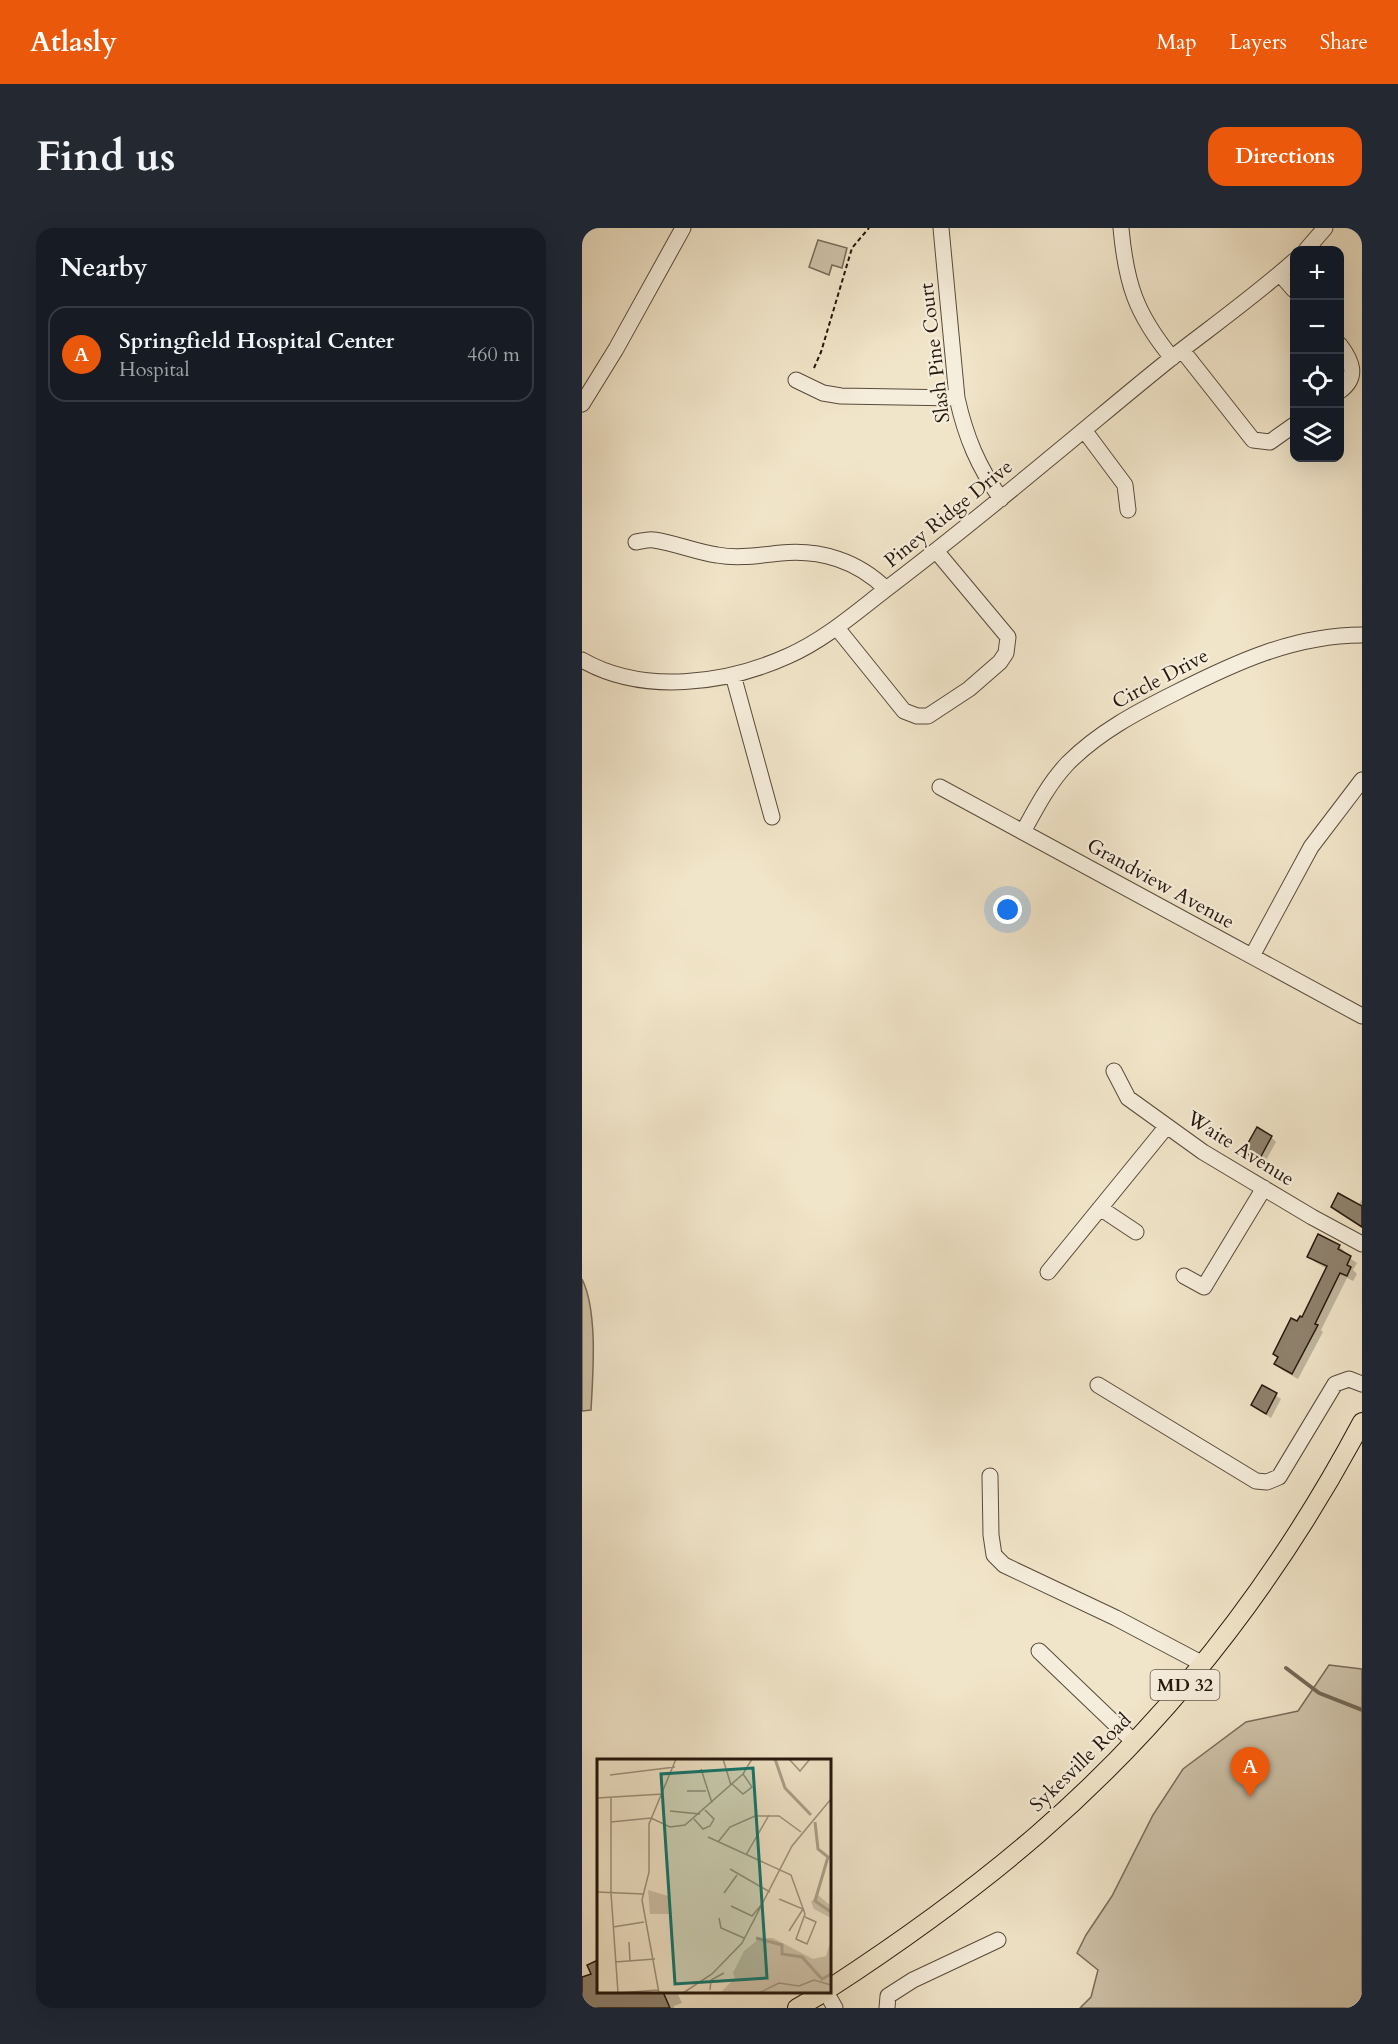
<!DOCTYPE html>
<meta charset="utf-8">
<style>
body{margin:0;font-family:Cardo,serif;background:#242831;color:#f1f3f6}
.controls{position:absolute;right:18px;top:18px;display:grid;overflow:hidden;border-radius:12px;box-shadow:0 6px 24px #0002}
.controls button{width:54px;height:54px;display:grid;place-items:center;padding:0;border:0;border-bottom:2px solid #363941;background:#171b24;color:#f1f3f6;font:30px sans-serif}
.you{position:absolute;left:426px;top:682px;width:21px;height:21px;margin:-15px;border:4px solid #fff;border-radius:50%;background:#1a73e8;box-shadow:0 0 0 9px #1a73e833}
.badge{display:grid;place-items:center;width:39px;height:39px;border-radius:50%;background:#ea580c;color:#fff;font-size:20px;font-weight:700}
.pin{position:absolute;translate:-50% -50px;filter:drop-shadow(0 2px 3px #0008)}
.pin::after{content:'';position:absolute;top:32px;width:21px;height:18px;background:inherit;clip-path:polygon(0 0,100% 0,50% 100%)}
.list{margin:0;padding:0;list-style:none}
h2{display:flex;justify-content:space-between;align-items:center;height:78px;margin:0;padding:0 24px;font-size:26px}
h2 small{font-size:20px;font-weight:400;color:#9ea1a6}
.list li{display:grid;grid-template-columns:39px 1fr auto;gap:18px;align-items:center;box-sizing:border-box;height:96px;margin:0 12px 12px;padding:0 12px;border:2px solid #363941;border-radius:18px}
.list b{display:block;font-size:22px;white-space:nowrap}
.list p{margin:0;font-size:20px;white-space:nowrap;color:#9ea1a6}
.list em{font-size:20px;font-style:normal;color:#9ea1a6}
.icon{flex:none;width:33px;height:33px;fill:none;stroke:currentColor;stroke-width:2;stroke-linecap:round;stroke-linejoin:round}
.map{position:relative;flex:none;width:780px;height:1780px;overflow:hidden;border-radius:18px}
header{display:flex;align-items:center;gap:36px;box-sizing:border-box;height:84px;padding:0 30px;background:#ea580c;color:#fff}
header strong{font-size:28px}
nav{display:flex;gap:33px;margin-inline-start:auto;font-size:21px}
.intro{display:flex;align-items:center;justify-content:space-between;box-sizing:border-box;height:144px;padding:0 36px}
h1{margin:0;font-size:42px}
.button{padding:15px 27px;border-radius:18px;background:#ea580c;color:#fff;font-size:21px;font-weight:700}
main{display:flex;gap:36px;padding:0 36px}
aside{flex:1;background:#171b24;border-radius:18px;box-shadow:0 6px 24px #0002}
.map>svg:first-child{display:block}
.green{fill:#cec2a9;stroke:#7a6c5a;stroke-width:1.5}
.shadow{fill:#0003}
.lines{fill:none;stroke-linecap:round;stroke-linejoin:round}
.stream{stroke:#766857;stroke-width:4}
.building{fill:#8f826e;stroke:#25160c;stroke-width:1.5}
.minor-casing{stroke:#584a3b;stroke-width:17}
.major-casing{stroke:#25160c;stroke-width:20}
.path{stroke:#25160c;stroke-width:2;stroke-dasharray:4.5 3;stroke-linecap:butt}
.minor{stroke:#f6eedc;stroke-width:15}
.major{stroke:#f1e5c9;stroke-width:18}
.labels{text-anchor:middle;stroke-width:4.5;stroke-linejoin:round;paint-order:stroke}
.shield{fill:#f6eedc;stroke:#64574a;stroke-width:1.5}
.shield-label{font-size:18px;font-weight:bold;fill:#25160c}
.street-label{font-size:20px;fill:#25160c;stroke:#f6eedc}
.inset-river{fill:none;stroke:#ac9f89;stroke-width:3}
.inset-road{fill:none;stroke:#9f927d;stroke-width:1.5}
.view{fill:#0f766e;fill-opacity:0.15;stroke:#0f766e;stroke-width:3}
.inset-edge{fill:none;stroke:#25160c;stroke-width:3}
</style>
<header>
<strong>Atlasly</strong>
<nav><a>Map</a><a>Layers</a><a>Share</a></nav>
</header>
<div class="intro"><h1>Find us</h1><a class="button">Directions</a></div>
<main>
<aside>
<h2>Nearby<small></small></h2>
<ul class="list">
<li><span class="badge">A</span><div><b>Springfield Hospital Center</b><p>Hospital</p></div><em>460 m</em></li>
</ul>
</aside>
<div class="map">
<svg width="780" height="1780" viewBox="0 0 780 1780">
<rect width="100%" height="100%" fill="#f1e5c9"/>
<filter id="stains"><feTurbulence type="fractalNoise" baseFrequency=".00333" numOctaves="4"/><feColorMatrix values="0 0 0 0 .2 0 0 0 0 .09 0 0 0 0 .02 0 0 0 .5 -.17"/></filter>
<radialGradient id="worn" r=".72"><stop offset=".6" stop-color="#630" stop-opacity="0"/><stop offset="1" stop-color="#630" stop-opacity=".3"/></radialGradient>
<path class="green" d="M236,12l29,8 -5,20 -10,-3 -3,10 -20,-8z
M0,1051c16,32 11,95 9,131l-9,1z
M747,1437l33,4v339h-282l11,-11 7,-27 -21,-17 9,-18 26,-39 41,-81 30,-46 63,-47 52,-11z"/>
<path class="shadow" d="M689,909l5,5 -12,22 -19,-13z
M780,971v28l-29,-20 25,-1z
M757,1018l6,6 -1,2 13,9 -4,7 4,4 -4,7 -6,-3 -26,52 2,2 -25,47 -16,-9 -6,-6 22,-41 5,-4 24,-50 -12,-7 -6,-6z
M680,1159l19,12 -10,19 -19,-13z
M16,1734v30h79l5,11 -8,3v2h-92v-29l11,-5 -4,-8z"/>
<g class="lines">
<path class="stream" d="M704,1440l33,25 43,17"/>
</g>
<path class="building" d="M675,899l15,9 -13,24 -16,-8z
M756,965l24,13v21l-31,-20z
M736,1006l22,11 -2,4 13,7 -4,9 4,2 -4,9 -7,-3 -25,51 3,1 -26,49 -18,-10 4,-7 -5,-3 18,-36 6,3 3,-5 2,1 25,-51 -20,-9z
M680,1157l15,8 -11,21 -15,-9z
M16,1732v32h65l7,16h-88v-31l9,-3 -4,-9z"/>
<g class="lines">
<defs>
<path id="minor" d="M359,0l16,170c9,40 21,68 44,101
M539,0c5,56 15,86 51,130
M724,22l19,-22
M698,46l14,16
M758,117c12,16 19,32 0,46
M600,122l71,90 17,2 24,-17
M214,152l27,13 18,3 116,2
M0,176l34,-55 67,-121
M502,202l41,55 3,25
M54,314c6,-1 13,-3 18,-2 21,3 42,12 63,15 22,4 43,0 64,-2 39,-4 77,8 105,36
M255,400l67,83 13,5h11l41,-27 31,-27 6,-9 2,-16 -71,-85
M0,432c61,35 144,24 206,-4 36,-16 66,-42 97,-66 54,-41 107,-84 159,-127 43,-35 86,-72 130,-107 40,-31 82,-61 120,-95
M151,447l39,142
M358,559l422,229
M441,604c13,-24 26,-49 45,-69 31,-31 69,-51 107,-70 59,-30 119,-58 187,-58
M670,728l59,-109 51,-67
M532,843l14,27 75,54 109,65 50,27
M518,980l36,24
M466,1044l119,-146
M602,1048l20,11 60,-99
M516,1157l158,96 11,1 12,-5 56,-93 14,-5 13,5
M408,1248l1,59 3,20 10,10 112,53 87,46
M457,1423l95,91
M244,1764l9,16
M305,1780l1,-12 25,-16 85,-40"/>
<path id="major" d="M248,1760c72,-47 142,-97 208,-154 134,-116 241,-256 324,-412
M215,1780l28,-16"/>
</defs>
<use href="#minor" class="minor-casing"/>
<use href="#major" class="major-casing"/>
<path class="path" d="M232,140l7,-16 31,-104 17,-20"/>
<use href="#minor" class="minor"/>
<use href="#major" class="major"/>
</g>
<g class="labels">
<rect class="shield" x="568.5" y="1442" width="69" height="30" rx="4.5"/>
<g class="shield-label">
<text x="603" y="1463">MD 32</text>
</g>
<g class="street-label">
<text transform="translate(352 125) rotate(-97)" y="7">Slash Pine Court</text>
<text transform="translate(366 285) rotate(-39)" y="7">Piney Ridge Drive</text>
<text transform="translate(578 450) rotate(-28)" y="7">Circle Drive</text>
<text transform="translate(579 655) rotate(29)" y="7">Grandview Avenue</text>
<text transform="translate(659 920) rotate(32)" y="7">Waite Avenue</text>
<text transform="translate(498 1534) rotate(-44)" y="7">Sykesville Road</text>
</g>
</g>
<g transform="translate(15 1531)">
<rect width="234" height="234" fill="#f1e5c9"/>
<path d="M51,131l20,6 4,18h-22zM221,136l13,11v12l-17,-9 -3,-7zM163,179h13l40,21 13,-3 5,-17v54h-72l9,-4 -10,4h-38l15,-15 -2,-5 11,-22z" fill="#cec2a9"/>
<path class="inset-river" d="M178,0l10,29 26,27M218,63l3,27 10,8 -13,44 16,11M159,179l26,7v9l20,3 20,22 9,-5"/>
<path class="inset-road" d="M126,0l8,26M192,0l11,12 10,-12M104,10l11,34M13,16l65,-8M135,25l11,10 9,-7 -9,-13M90,32h19M14,38v96l7,100 40,-3M0,39l66,-4M73,52l30,3M97,60l9,10 7,-3 4,-7 -9,-9M14,63l40,-4 19,9 15,-2 58,-51 9,-15M111,78l83,38 14,39 -9,25 11,5 9,-22 -11,-5M121,83l12,-15 25,-11h24l22,16M149,96l23,-40M133,110l40,23M0,133l46,2M127,134l13,-18M182,140l24,10 -14,22M134,147l21,10 10,-12M122,159l2,10 23,10M16,168l31,-5M32,183l1,19M18,203l40,-3M113,231l1,-10 13,-7M62,234l-17,-93 7,-28v-48l27,-65M86,234l29,-19 30,-31 50,-97 39,-47M162,234l20,-10 20,3 15,-6 17,5"/>
<path class="view" d="M156,9l14,210 -92,6 -14,-210z"/>
<rect width="234" height="234" class="inset-edge"/>
</g>
<rect width="100%" height="100%" filter="url(#stains)"/>
<rect width="100%" height="100%" fill="url(#worn)"/>
</svg>
<div class="controls">
<button>+</button>
<button>−</button>
<button><svg class="icon" aria-label="locate" viewBox="0 0 24 24"><circle cx="12" cy="12" r="6"/><path d="M12 2v4M12 18v4M2 12h4M18 12h4"/></svg></button>
<button><svg class="icon" aria-label="layers" viewBox="0 0 24 24"><path d="M12 4l9 5-9 5-9-5zM3 14l9 5 9-5"/></svg></button>
</div>
<div class="you"></div>
<div class="pin badge" style="left:668px;top:1569px">A</div>
</div>
</main>
